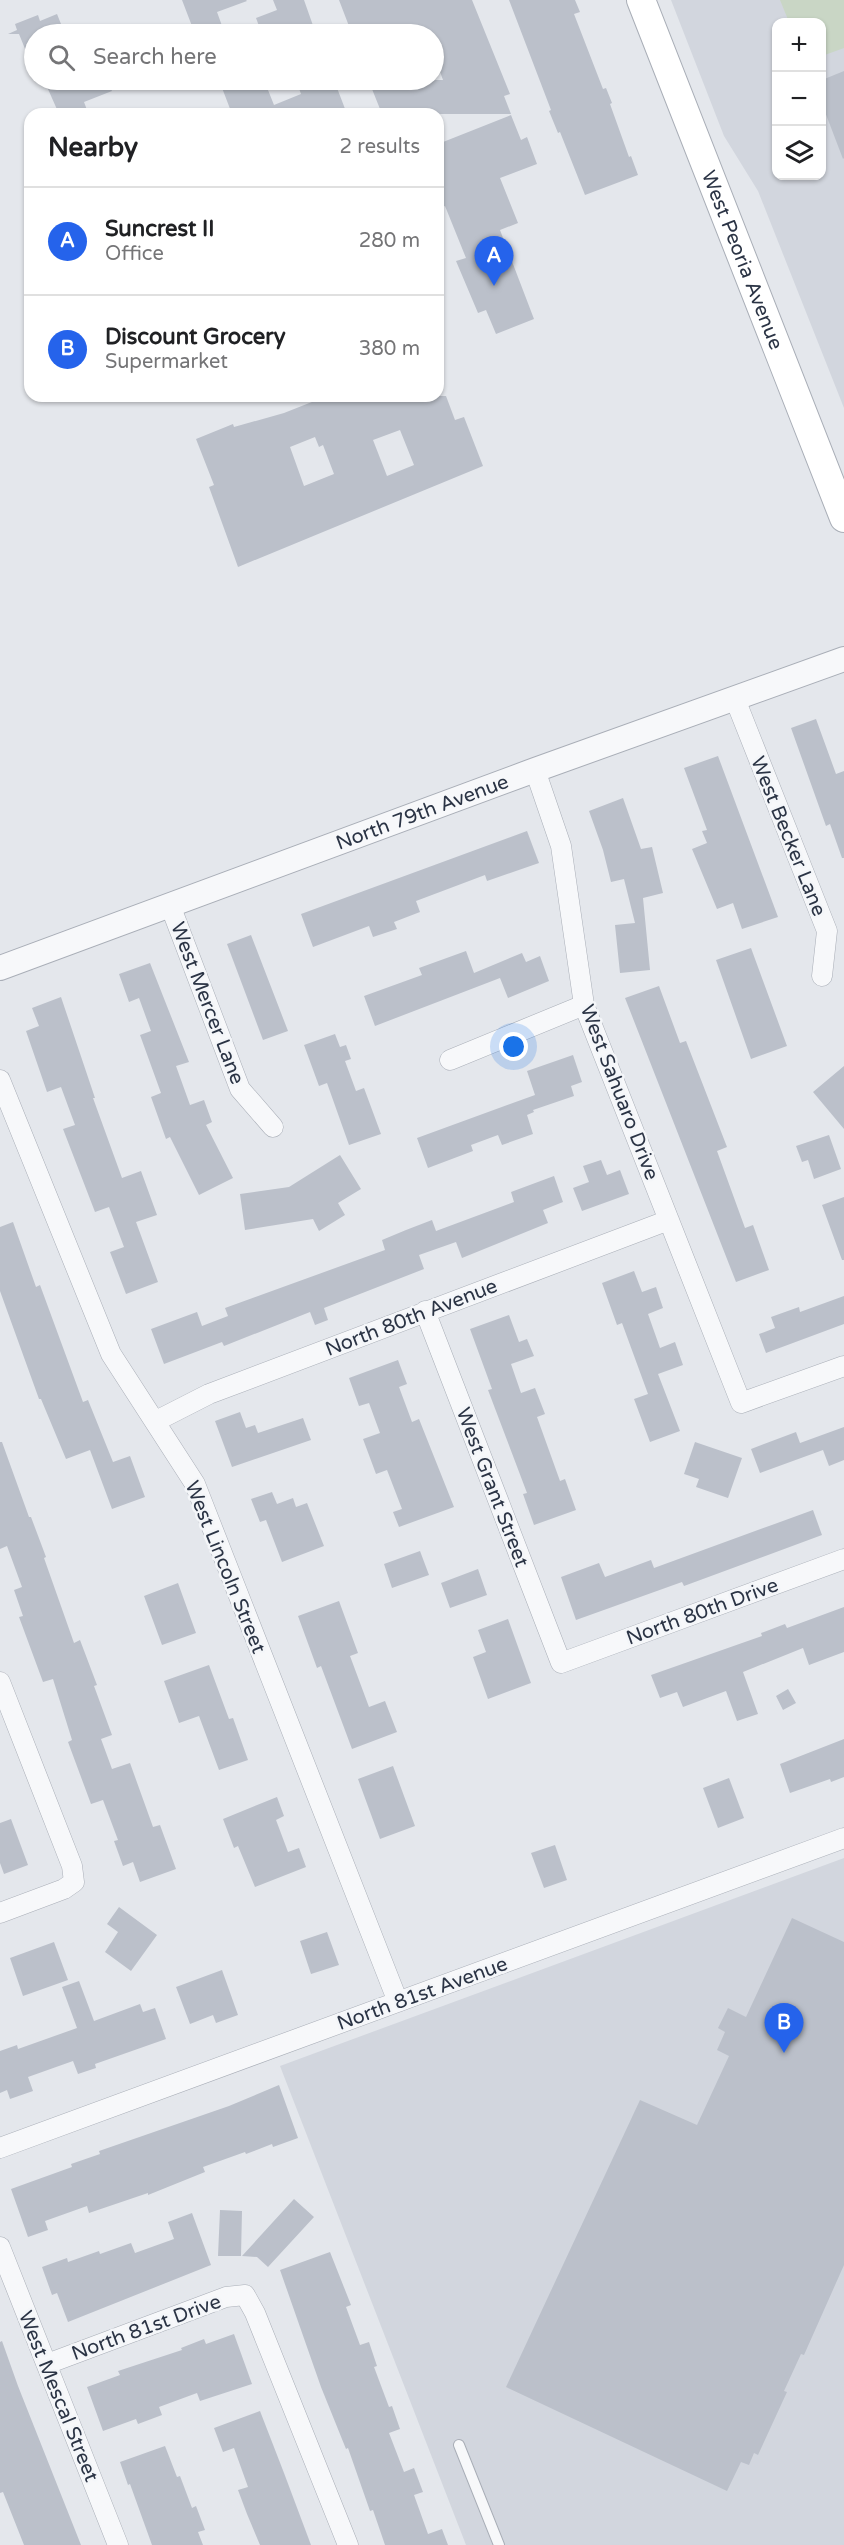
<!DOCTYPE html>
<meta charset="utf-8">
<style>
body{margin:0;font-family:"Varela Round",sans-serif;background:#f2f2f2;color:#202124}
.controls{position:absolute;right:18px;top:18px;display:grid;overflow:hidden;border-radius:12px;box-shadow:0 2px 4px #0004}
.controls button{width:54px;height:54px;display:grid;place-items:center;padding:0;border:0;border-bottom:2px solid #e0e0e0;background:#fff;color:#202124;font:30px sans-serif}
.you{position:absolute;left:514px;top:1047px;width:21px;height:21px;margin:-15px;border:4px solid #fff;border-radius:50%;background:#1a73e8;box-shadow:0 0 0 9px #1a73e833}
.badge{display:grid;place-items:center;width:39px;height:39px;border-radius:50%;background:#2563eb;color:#fff;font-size:20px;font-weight:700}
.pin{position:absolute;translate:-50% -50px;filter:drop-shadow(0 2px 3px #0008)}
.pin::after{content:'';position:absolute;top:32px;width:21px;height:18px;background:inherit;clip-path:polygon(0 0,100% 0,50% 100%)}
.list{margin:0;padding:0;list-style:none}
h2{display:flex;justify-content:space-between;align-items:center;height:78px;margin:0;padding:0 24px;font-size:26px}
h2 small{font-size:20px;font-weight:400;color:#757577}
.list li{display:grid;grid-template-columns:39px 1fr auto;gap:18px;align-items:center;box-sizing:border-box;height:108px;padding:0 24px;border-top:2px solid #e0e0e0}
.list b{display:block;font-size:22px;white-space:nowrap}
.list p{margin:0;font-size:20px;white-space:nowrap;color:#757577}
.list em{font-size:20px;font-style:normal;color:#757577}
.icon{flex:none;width:33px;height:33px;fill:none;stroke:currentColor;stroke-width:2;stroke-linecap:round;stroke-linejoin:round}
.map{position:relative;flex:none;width:844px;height:2545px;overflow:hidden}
.search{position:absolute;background:#fff;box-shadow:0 2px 4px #0004;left:24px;top:24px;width:420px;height:66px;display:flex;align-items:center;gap:15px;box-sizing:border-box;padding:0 21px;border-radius:33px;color:#757577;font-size:22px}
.panel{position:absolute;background:#fff;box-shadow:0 2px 4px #0004;left:24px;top:108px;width:420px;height:294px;border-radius:18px}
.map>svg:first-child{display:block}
.built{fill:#d2d6de;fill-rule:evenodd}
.green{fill:#c9d6c5}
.building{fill:#bbc0ca;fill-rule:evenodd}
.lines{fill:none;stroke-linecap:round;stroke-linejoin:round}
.service-casing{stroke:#a9aeb7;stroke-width:12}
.minor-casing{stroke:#a9aeb7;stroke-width:21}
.tertiary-casing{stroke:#a9aeb7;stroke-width:26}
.secondary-casing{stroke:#a9aeb7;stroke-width:30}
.service{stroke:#f7f8fa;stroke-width:10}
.minor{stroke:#f7f8fa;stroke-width:20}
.tertiary{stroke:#f7f8fa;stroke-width:24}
.secondary{stroke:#fff;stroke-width:28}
.labels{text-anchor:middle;stroke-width:5;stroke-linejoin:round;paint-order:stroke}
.street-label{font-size:20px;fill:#2b3445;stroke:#f4f6f9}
</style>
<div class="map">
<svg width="844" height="2545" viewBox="0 0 844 2545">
<rect width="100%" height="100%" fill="#e4e7ec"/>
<path class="built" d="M671,0h173v408l-86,-217 -34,-55zM776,22h46v154h-46z
M844,1858v687h-378l-186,-479z"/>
<path class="green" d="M780,0h64v48l-22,8v-34h-33z"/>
<path class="building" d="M182,0h64l1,1 -30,11 8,22h-30z
M273,0h31l12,34h-54l-6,-16 21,-8z
M339,0h133l38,94 -6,2 7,18h-129l-12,-30 11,-4h62l-9,-25v-21h-82z
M509,0h66l5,12 -6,2 29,75 3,-1 6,15 -2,1 19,53 2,-1 7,19 -53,20 -25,-63 -2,1 -9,-22 2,-1z
M57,14l8,20h-31v37l-15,-37h-11l9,-4 -2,-6 23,-9 2,6z
M844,71v87l-1,1 -21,-55v-24z
M44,80h63l5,11 -28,11 3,8 -10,4h-18z
M219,80h45l10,25 27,-11 -5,-14h38l13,34h-115z
M511,115l10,25 6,-3 10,27 -37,14 18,45 -18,7 34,89 -38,15 -10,-24 -8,3 -22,-52 10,-3 -21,-52 -7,3v-65z
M327,396h119l9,24 9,-3 19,49 -245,101 -29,-80 5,-2 -18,-46 37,-15 1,3 50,-14zM400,430l14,35 -27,11 -14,-36zM315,437l4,10 4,-2 11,29 -30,12 -14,-39z
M816,719l20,55 8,-3v87h-2l-12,-34 -4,2 -35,-98z
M718,756l60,161 -36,12 -9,-26 -16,6 -25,-60 15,-6 -5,-12 5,-1 -23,-62z
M623,798l18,51 11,-2 11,46 -20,5 7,72 -30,3 -5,-48 20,-2 -11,-44 -13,3 -8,-32 -14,-39z
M527,831l12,32 -52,18 -2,-6 -69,26 4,11 -26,10 3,7 -24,8 -4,-11 -56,21 -12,-33z
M251,935l37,96 -25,9 -36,-96z
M751,948l36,98 -36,13 -35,-99z
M466,951l8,22 48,-20 4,9 14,-6 9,25 -41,17 -8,-20 -125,48 -11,-30 58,-21 -3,-7z
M150,963l39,99 -13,4 14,39 14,-5 8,22 -6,3 27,53 -34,17 -29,-58 -4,2 -15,-42 10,-4 -21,-58 11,-4 -12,-33 -10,4 -10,-28z
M659,986l21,57 6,-2 41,106 -10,4 28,77 8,-3 16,45 -33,12 -111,-284z
M61,997l34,101h-2l29,80 19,-7 16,44 -21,7 22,60 -32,12 -16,-42 14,-5 -15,-40 -14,5 -32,-83 12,-4 -14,-38 -14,5 -21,-61 13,-5 -7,-18z
M335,1034l5,13 6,-2 5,14 -6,2 11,30 8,-3 17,46 -32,11 -22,-62 -8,3 -15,-41z
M573,1055l9,27 -11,4 3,10 -41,14 1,2 -7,3 6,19 -31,11 -4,-10 -27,10 2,6 -45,17 -11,-30 118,-43 -8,-24z
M844,1066v63l-31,-37z
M829,1135l12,34 -27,10 -6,-19 -6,2 -6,-16z
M340,1155l21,34 -23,14 7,12 -26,16 -6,-12 -68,11 -5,-36 49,-7z
M601,1160l6,15 13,-5 9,24 -47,17 -9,-23 16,-6 -6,-16z
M554,1176l9,26 -20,8 5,13 -86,35 -6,-16 -37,13 5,14 -100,39 4,12 -13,5 -5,-13 -86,34 -2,-4 -58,22 -13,-35 46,-17 5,14 26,-10 -3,-8 160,-58 -3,-10 24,-10 26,-10 4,11 78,-29 -3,-10z
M844,1197v63h-2l-20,-55z
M13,1222l23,65 4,-2 43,117 5,-2 25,62 17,-6 15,41 -33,12 -22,-59 -24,9 -25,-60h-2l-39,-108v-64z
M634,1271l8,21 14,-5 7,21 -15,6 12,34 15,-6 8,23 -25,9 22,57 -30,11 -16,-43 14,-5 -26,-71 -5,2 -15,-42z
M844,1296v28l-78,29 -7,-19 16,-6 -4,-11 28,-10 1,5z
M509,1315l10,27 8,-3 7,17 -23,8 10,29 14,-5 10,26 -8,3 23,64 5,-2 11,31 -42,15 -11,-31 4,-1 -39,-103 4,-1 -22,-60z
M398,1360l9,24 -8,3 13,35 7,-3 35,88 -55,20 -6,-15 9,-3 -15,-39 -11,4 -13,-35 17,-6 -11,-30 -10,3 -10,-28z
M240,1412l6,16 9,-3 3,8 45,-15 8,22 -79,27 -17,-46z
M844,1427v33l-15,6 -6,-16 -63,23 -9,-24 45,-17 4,11z
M0,1442h2l27,75h2l15,40 -2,1 30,85 6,-3 17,45 -3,1 18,49 -11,4 11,30 18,-6 23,64 7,-2 16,44 -36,13 -7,-20 -10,4 -9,-25 4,-1 -15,-40 -12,4 -23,-62 4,-2 -19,-61 -10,3 -24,-65 4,-1 -9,-26 8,-3 -15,-41 -7,3z
M695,1442l47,16 -14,40 -32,-11 3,-8 -15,-5z
M272,1492l5,12 16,-6 3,9 11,-4 17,43 -42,16 -16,-42 -6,2 -9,-23z
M813,1510l9,25 -138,51 -2,-4 -106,38 -15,-43 38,-14 6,14 46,-17 3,8z
M420,1551l9,24 -37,13 -8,-24z
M478,1569l9,26 -37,13 -9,-25z
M178,1583l18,50 -34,12 -18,-49z
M339,1601l19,52 -8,3 19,51 16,-6 12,31 -45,17 -31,-83 -4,2 -19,-52z
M844,1607v45l-35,13 -6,-17 -60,24 15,42 -21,7 -11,-30 -43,16 -6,-15 -17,6 -9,-23 111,-39 -1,-3 24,-9 2,4z
M508,1619l23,64 -43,16 -15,-42 13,-5 -8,-22z
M209,1665l20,54 4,-1 15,42 -29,10 -20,-54 -20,7 -15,-42z
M788,1689l8,14 -13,7 -7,-14z
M844,1739v38l-13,5 -1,-3 -40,14 -10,-29z
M393,1766l22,60 -35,13 -22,-60z
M729,1778l15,40 -26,10 -15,-40z
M277,1797l7,19 -8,4 12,32 11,-4 7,19 -51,20 -17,-41 -4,2 -11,-29z
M11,1819l17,46 -24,9 -4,-11v-40z
M555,1845l12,35 -23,8 -13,-35z
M119,1907l38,28 -26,36 -26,-19 13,-20 -11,-8z
M792,1918l52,24v323l-40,90 -3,-1 -17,37 3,1 -29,63 -4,-2 -5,12 -8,-3 -14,29 -221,-104 134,-287 57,25 32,-69 -12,-6 8,-18 -7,-4 10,-20 18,9z
M327,1932l12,33 -28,9 -11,-33z
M54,1942l14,38 -45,16 -13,-38z
M222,1970l16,45 -22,8 -3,-8 -23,9 -14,-37z
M79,1981l15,40 46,-17 3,8 12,-4 11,31 -71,25 1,4 -18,6 -5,-13 -45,16 5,14 -23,8 -3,-9 -7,3v-42l17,-6 1,4 59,-21 -15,-41z
M279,2085l19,53 -25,9 -1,-3 -26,10 -1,-2 -42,15 2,5 -57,23v-2l-59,20 -2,-7 -42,15 3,9 -20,7 -17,-48 61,-22 -1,-3 29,-10 -1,-3 130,-45z
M294,2199l20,18 -46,50 -11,-10 -15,-1z
M220,2210l22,1 -1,45h-23z
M192,2213l19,52 -143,57 -11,-29 -5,2 -10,-28 25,-9 1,4 31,-11 1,3 31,-11 4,10 39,-14 -6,-17z
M330,2252l21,53 -5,2 14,38 9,-3 8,24 -3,1 15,40 3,-1 8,23 -11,4 15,39 10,-4 9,24 -9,3 14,39 14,-5 6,16h-63l-12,-35 -3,1 -22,-63 -2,1 -25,-62 -41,-117z
M234,2334l18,50 -52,17 -3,-8 -38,14 3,8 -24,9 -2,-5 -33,12 -16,-44 33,-12 -2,-4 64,-21 -1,-2 23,-9 2,5z
M2,2341l16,45 63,159h-57l-21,-53 -3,1v-151z
M260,2411l24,62 27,72h-51l-13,-31 -9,-24 10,-3 -14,-39 -11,4 -9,-24z
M165,2446l12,31 3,-1 12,32 4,-2 9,24 -7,2 5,13h-51l-22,-61 -2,1 -8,-23z"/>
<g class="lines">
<defs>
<path id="service" d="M459,2445l40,100"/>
<path id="minor" d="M735,699l92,232 -5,45
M535,770l26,76 23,159 157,398 103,-37
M170,905l70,184 33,38
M450,1060l134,-55
M0,1080l111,274 84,130 203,518
M425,1311l136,352 283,-104
M156,1421l53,-27 460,-174
M0,1682l72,184 2,16 -10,7 -64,24
M0,2148l844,-310
M0,2247l118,298
M47,2364l179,-67 19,-2 10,18 93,232"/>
<g id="tertiary">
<path id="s1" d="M0,968l535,-198 309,-111"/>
</g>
<g id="secondary">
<path id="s2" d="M641,0l203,518"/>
</g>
</defs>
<use href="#service" class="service-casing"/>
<use href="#minor" class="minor-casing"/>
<use href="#tertiary" class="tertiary-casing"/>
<use href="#secondary" class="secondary-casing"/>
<use href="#service" class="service"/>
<use href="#minor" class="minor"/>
<use href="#tertiary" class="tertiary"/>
<use href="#secondary" class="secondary"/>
</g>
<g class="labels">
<g class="street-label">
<text dy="7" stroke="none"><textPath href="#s2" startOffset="279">West Peoria Avenue</textPath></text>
<text dy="7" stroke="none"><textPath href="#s1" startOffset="450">North 79th Avenue</textPath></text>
<text transform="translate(789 836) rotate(68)" y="7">West Becker Lane</text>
<text transform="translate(208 1003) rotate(69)" y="7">West Mercer Lane</text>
<text transform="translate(620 1092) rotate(69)" y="7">West Sahuaro Drive</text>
<text transform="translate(411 1317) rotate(-21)" y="7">North 80th Avenue</text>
<text transform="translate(493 1487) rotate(69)" y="7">West Grant Street</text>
<text transform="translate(226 1567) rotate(68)" y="7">West Lincoln Street</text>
<text transform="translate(702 1611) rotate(-20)" y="7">North 80th Drive</text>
<text transform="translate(422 1993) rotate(-20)" y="7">North 81st Avenue</text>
<text transform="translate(146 2327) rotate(-20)" y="7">North 81st Drive</text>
<text transform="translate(59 2396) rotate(68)" y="7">West Mescal Street</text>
</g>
</g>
</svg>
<div class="controls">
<button>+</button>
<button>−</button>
<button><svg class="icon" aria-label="layers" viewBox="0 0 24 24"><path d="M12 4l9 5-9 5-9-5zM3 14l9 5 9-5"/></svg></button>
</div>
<div class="you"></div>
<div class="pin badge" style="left:494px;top:286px">A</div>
<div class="pin badge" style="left:784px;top:2053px">B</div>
<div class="search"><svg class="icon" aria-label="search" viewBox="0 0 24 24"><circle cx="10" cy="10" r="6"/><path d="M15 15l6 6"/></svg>Search here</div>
<section class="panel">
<h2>Nearby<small>2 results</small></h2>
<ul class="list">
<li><span class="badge">A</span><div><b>Suncrest II</b><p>Office</p></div><em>280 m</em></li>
<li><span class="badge">B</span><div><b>Discount Grocery</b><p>Supermarket</p></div><em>380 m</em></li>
</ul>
</section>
</div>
